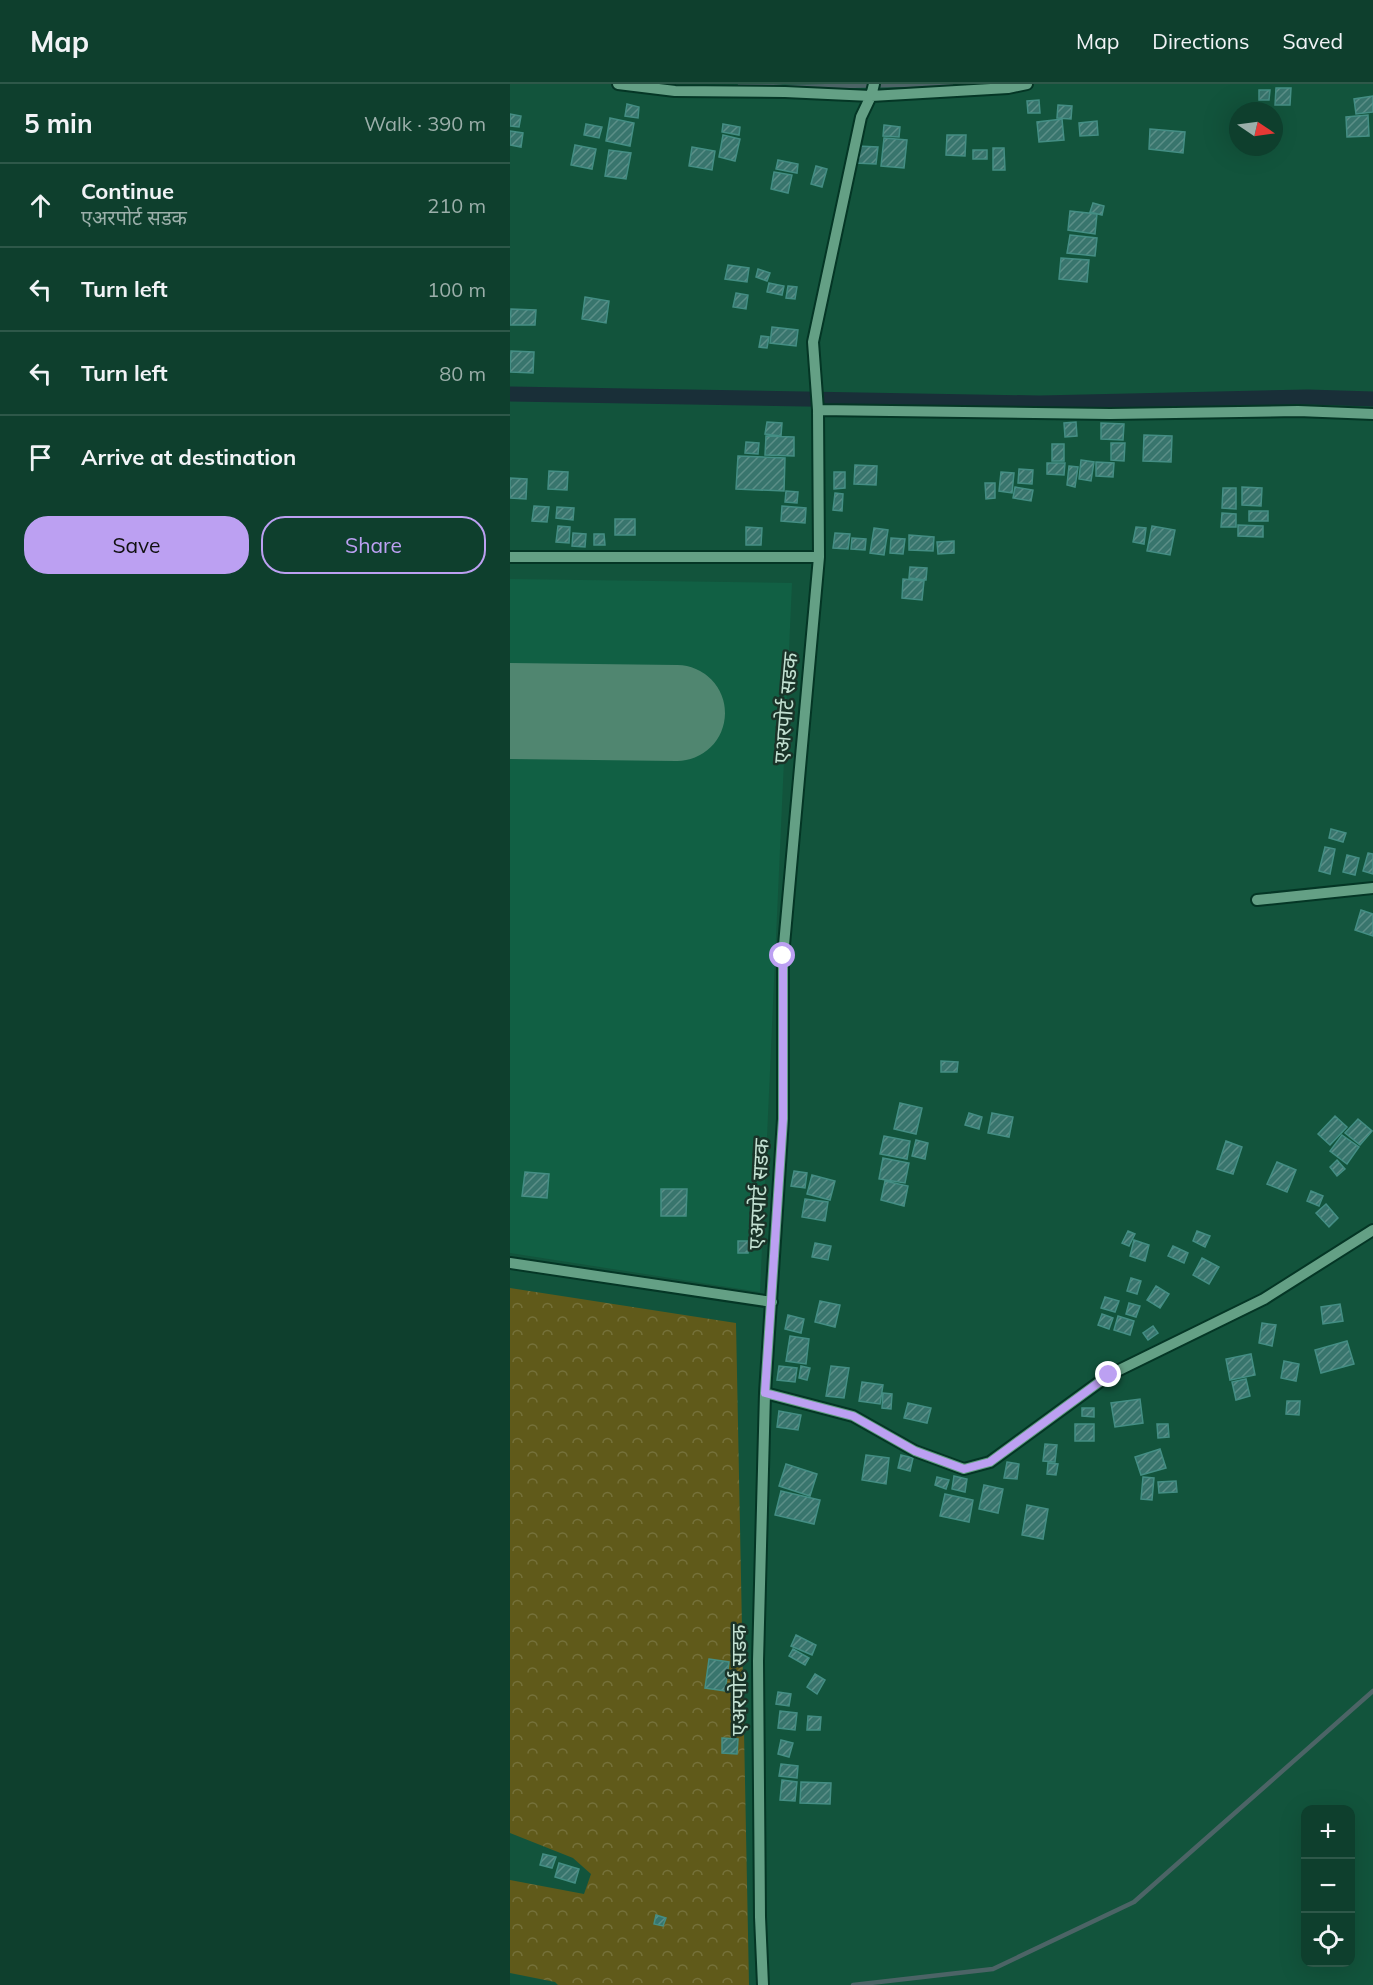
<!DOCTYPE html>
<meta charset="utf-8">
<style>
body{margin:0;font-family:Mulish,"Noto Sans Devanagari",sans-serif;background:#1c4a39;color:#f1f3f6}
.controls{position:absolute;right:18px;bottom:18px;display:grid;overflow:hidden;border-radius:12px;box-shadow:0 6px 24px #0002}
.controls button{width:54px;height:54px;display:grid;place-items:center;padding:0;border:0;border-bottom:2px solid #2e5849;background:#0e3f2d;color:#f1f3f6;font:30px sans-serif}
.compass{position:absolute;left:719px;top:18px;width:54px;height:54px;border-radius:50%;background:#0e3f2d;box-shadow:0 6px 24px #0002;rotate:103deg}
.stop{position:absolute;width:18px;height:18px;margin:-14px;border:4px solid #bca0f2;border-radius:50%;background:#fff}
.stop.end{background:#bca0f2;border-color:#fff;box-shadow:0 2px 6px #0008}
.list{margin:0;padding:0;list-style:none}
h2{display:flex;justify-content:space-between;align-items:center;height:78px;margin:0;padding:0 24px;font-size:26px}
h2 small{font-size:20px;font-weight:400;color:#9bafaa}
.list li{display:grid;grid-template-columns:39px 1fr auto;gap:18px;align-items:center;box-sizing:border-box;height:84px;padding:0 24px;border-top:2px solid #2e5849}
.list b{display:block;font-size:22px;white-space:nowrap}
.list p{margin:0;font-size:20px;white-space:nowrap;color:#9bafaa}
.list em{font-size:20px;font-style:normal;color:#9bafaa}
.actions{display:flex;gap:12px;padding:18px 24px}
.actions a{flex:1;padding:14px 0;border:2px solid #bca0f2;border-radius:24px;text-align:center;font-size:21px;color:#bca0f2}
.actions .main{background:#bca0f2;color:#111}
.icon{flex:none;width:33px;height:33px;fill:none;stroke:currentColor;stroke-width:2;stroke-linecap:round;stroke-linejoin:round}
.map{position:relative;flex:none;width:863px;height:1901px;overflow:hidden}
header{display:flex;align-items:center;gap:36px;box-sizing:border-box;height:84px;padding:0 30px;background:#0e3f2d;border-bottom:2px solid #2e5849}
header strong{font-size:28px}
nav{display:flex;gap:33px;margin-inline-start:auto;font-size:21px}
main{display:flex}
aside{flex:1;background:#0e3f2d}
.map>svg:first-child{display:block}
.built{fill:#116044}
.forest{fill:url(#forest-crowns)}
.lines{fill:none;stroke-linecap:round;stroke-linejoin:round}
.stream{stroke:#4c6466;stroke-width:4.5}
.canal{stroke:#192f38;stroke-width:15}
.runway{stroke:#508670;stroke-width:96}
.building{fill:url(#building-hatch);stroke:#448e84;stroke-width:1.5}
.minor-casing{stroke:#043625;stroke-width:14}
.minor{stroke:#64a085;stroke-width:10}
.route{stroke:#bca0f2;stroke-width:8}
.labels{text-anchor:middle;stroke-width:5;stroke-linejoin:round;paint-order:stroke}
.street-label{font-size:21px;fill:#c3e1d2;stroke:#1a3328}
</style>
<header>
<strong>Map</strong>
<nav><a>Map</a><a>Directions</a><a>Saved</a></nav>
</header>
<main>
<aside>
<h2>5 min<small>Walk · 390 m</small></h2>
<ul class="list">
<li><svg class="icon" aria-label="ahead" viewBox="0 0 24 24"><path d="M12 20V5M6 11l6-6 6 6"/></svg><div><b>Continue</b><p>एअरपोर्ट सडक</p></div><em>210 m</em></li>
<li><svg class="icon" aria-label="left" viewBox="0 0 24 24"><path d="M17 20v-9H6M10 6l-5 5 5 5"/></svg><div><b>Turn left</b></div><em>100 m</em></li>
<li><svg class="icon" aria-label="left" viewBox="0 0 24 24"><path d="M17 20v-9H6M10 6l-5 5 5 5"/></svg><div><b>Turn left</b></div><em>80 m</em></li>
<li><svg class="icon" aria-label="arrive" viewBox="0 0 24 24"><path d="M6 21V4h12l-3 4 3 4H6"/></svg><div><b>Arrive at destination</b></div></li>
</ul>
<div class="actions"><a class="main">Save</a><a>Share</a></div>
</aside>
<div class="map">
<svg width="863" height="1901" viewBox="0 0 863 1901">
<defs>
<pattern id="forest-crowns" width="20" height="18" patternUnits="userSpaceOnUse" patternTransform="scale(1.5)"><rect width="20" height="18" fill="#605a1a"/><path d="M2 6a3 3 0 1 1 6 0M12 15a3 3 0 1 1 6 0" fill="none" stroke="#75713a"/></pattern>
<pattern id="building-hatch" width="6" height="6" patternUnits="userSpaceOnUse" patternTransform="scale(1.5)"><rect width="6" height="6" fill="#38756d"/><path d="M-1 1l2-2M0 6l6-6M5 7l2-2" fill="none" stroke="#5c8f88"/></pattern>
</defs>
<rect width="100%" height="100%" fill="#12543c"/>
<path class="built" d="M0,495l282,4 -32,709 -250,-39z"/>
<path class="forest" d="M0,1204l226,35 13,662h-191l-3,-3 -45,-9v-93l74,14 7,-20 -18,-16 -63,-25z"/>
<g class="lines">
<path class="stream" d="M230,0l44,3 167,-3
M343,1901l140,-16 141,-67 239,-211"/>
<path class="canal" d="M0,310l530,9 268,-6 65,2"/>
<path class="runway" d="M0,627l167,2"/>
</g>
<path class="building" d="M766,4h15l-1,17h-15z
M749,6h11l-1,10h-10z
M863,12v16l-17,2 -2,-15z
M529,16l1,13h-12l-1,-12z
M117,20l12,3 -1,11 -13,-2z
M548,21l14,1 -1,13 -14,-1z
M0,30l11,2 -2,11 -9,-1z
M858,31l1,21 -22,1 -1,-20z
M100,34l24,5 -4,23 -24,-5z
M552,35l2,21 -25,2 -2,-20z
M587,37l1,14 -18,1 -1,-13z
M76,40l16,3 -3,11 -15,-3z
M213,40l17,3 -1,8 -17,-3z
M374,41l16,2 -1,10 -16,-1z
M640,45l35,3 -2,21 -34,-4z
M0,47l13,2 -2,14 -11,-2z
M213,51l17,4 -5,22 -16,-4z
M437,51h19l-1,21 -19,-1z
M374,54l23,2 -3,28 -23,-2z
M65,61l21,4 -4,20 -21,-4z
M347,62l21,1 -2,17 -21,-1z
M182,63l23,4 -3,19 -23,-4z
M483,64h11l1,22h-12z
M99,66l22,3 -5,26 -21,-3z
M463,66h14v9h-14z
M268,76l20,4 -1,9 -21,-4z
M306,82l11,3 -5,18 -11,-3z
M264,88l18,3 -4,18 -17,-4z
M583,119l11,3 -2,9 -12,-3z
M560,127l27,3 -2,20 -27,-4z
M560,151l27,3 -2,18 -28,-3z
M551,174l28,2 -2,22 -28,-3z
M218,181l21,3 -2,14 -22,-3z
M248,185l12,4 -3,8 -11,-4z
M259,199l15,3 -2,9 -15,-3z
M278,202l9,1 -2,12 -9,-1z
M226,209l12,2 -2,14 -13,-2z
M75,213l24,4 -3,22 -24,-4z
M1,225l25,1 -1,15h-25z
M262,243l26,3 -2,16 -26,-3z
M251,252l8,1 -2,11 -8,-1z
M1,267l23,1 -1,21 -23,-1z
M257,338l15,1 -1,13 -16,-2z
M566,338l1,14 -12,1 -1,-14z
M591,339l23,1 -1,16 -22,-1z
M634,351l28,1 -1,26 -28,-1z
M256,352l28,1v19l-29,-1z
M236,358l13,1 -1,11 -13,-1z
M601,359h14l-1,18 -13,-1z
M542,360h12v17h-12z
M228,372l47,2 -1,33 -48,-2z
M571,376l13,2 -3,19 -12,-2z
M586,378l18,1 -1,14 -17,-1z
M537,379h18l-1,12 -17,-1z
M345,381l22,1 -1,19 -22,-1z
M559,382l9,1 -3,20 -8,-2z
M509,385l14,1 -1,14 -14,-1z
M39,387l19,1 -1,18 -19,-1z
M324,388h11v16l-11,1z
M491,388l13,1 -2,20 -13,-2z
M0,394l17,1 -1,20 -16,-1z
M475,399h10v15l-9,1z
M505,403l18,3 -2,11 -18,-3z
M732,403l20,1 -1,18 -19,-1z
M713,404h13v21l-14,-1z
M276,407l12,1 -1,11 -12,-1z
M325,409l8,1 -1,17 -9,-1z
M24,422l15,1 -2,15 -15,-1z
M272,422l24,2 -1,15 -24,-2z
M47,423l17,1 -1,12 -17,-2z
M739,427h19v10h-19z
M712,429l14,1v13h-15z
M105,435h20v16h-20z
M728,441l25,1v11l-25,-1z
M48,442l12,1 -1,16 -13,-1z
M642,442l23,4 -5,25 -23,-4z
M236,443l16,1 -1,17h-15z
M626,443l10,1 -2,16 -11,-2z
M364,444l14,2 -4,25 -14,-2z
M63,449l13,1 -1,13 -13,-1z
M325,449l15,1 -2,15 -15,-1z
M84,450h10l1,11h-11z
M399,451l25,2 -1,14 -24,-1z
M342,454l14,1 -1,11 -14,-1z
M381,454l14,1 -2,15 -13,-1z
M444,457v12l-16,1 -1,-12z
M400,483l17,1 -1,12 -17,-2z
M393,495l21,2 -2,19 -20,-2z
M821,745l15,4 -3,9 -14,-4z
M815,763l10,2 -5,25 -11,-3z
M858,769l5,1v20l-10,-3z
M837,771l12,3 -4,17 -12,-3z
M851,826l12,4v22l-18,-6z
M431,977l17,1 -1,10h-16z
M390,1019l22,5 -6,26 -22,-5z
M459,1029l13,4 -3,12 -14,-4z
M482,1029l21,4 -4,20 -21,-4z
M825,1032l12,11 -17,18 -12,-11z
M848,1035l14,12 -12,14 -15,-12z
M832,1051l17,12 -12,17 -17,-13z
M374,1052l26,5 -3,18 -27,-5z
M406,1056l12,3 -3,16 -13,-3z
M716,1057l16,6 -9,27 -16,-5z
M373,1074l26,5 -4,20 -26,-4z
M827,1076l8,9 -8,7 -7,-9z
M767,1078l19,8 -9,22 -20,-8z
M284,1087l13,2 -2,15 -14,-2z
M15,1088l24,2 -2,24 -25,-2z
M302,1091l23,6 -5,19 -23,-6z
M375,1097l23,5 -4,20 -23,-6z
M151,1105h26l-1,27h-25z
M801,1107l12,5 -4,10 -12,-5z
M295,1115l23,3 -3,19 -23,-4z
M816,1120l12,14 -9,9 -13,-14z
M618,1147l7,3 -6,12 -7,-3z
M687,1147l13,5 -5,11 -12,-6z
M624,1156l15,5 -4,16 -15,-5z
M228,1157h10v12h-10z
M305,1159l16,3 -3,14 -16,-3z
M663,1162l15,7 -4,10 -16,-7z
M692,1174l17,9 -10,17 -16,-9z
M621,1194l10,3 -4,13 -10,-3z
M646,1202l13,8 -9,14 -13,-8z
M595,1213l14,4 -4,11 -14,-4z
M310,1217l20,4 -5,22 -20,-5z
M619,1219l11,3 -4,11 -10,-3z
M830,1220l3,17 -20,3 -2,-17z
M592,1230l11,4 -4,11 -11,-4z
M278,1231l16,4 -3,14 -16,-4z
M608,1232l16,5 -4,14 -16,-5z
M752,1239l14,2 -4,21 -13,-3z
M643,1242l5,7 -10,7 -5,-7z
M280,1252l19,3 -3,25 -20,-3z
M837,1257l7,23 -33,9 -6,-23z
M741,1270l4,21 -25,5 -4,-21z
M774,1277l15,3 -3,17 -15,-3z
M269,1282l18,2 -2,14 -18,-2z
M291,1282l9,2 -3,12 -8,-2z
M321,1282l18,2 -5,30 -18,-2z
M736,1295l4,17 -14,4 -4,-18z
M352,1298l21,3 -3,19 -21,-3z
M373,1309l9,1 -1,15 -9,-1z
M630,1315l3,24 -28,4 -4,-24z
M777,1317h13l-1,14 -13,-1z
M398,1319l23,5 -4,15 -23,-5z
M572,1324h12v9l-12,-1z
M269,1327l22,4 -3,15 -21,-3z
M565,1340h19v17h-19z
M647,1340h11l1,13 -11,1z
M535,1360l12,1 -2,17 -12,-1z
M650,1365l6,19 -25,7 -6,-18z
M356,1371l23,3 -3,26 -24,-4z
M391,1371l12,3 -3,13 -12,-3z
M497,1378l12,2 -2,15 -13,-1z
M538,1379l10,1 -2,11 -9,-1z
M276,1380l31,10 -7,22 -31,-10z
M444,1392l13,3 -2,13 -13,-3z
M427,1393l12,3 -3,9 -11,-4z
M633,1393l11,1 -2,22 -11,-1z
M666,1397l1,11 -18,1 -1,-11z
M474,1401l19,4 -5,24 -19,-4z
M271,1407l39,9 -6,24 -39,-9z
M435,1410l28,6 -4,22 -29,-6z
M517,1421l21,4 -5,30 -21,-4z
M286,1551l20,10 -4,10 -21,-9z
M283,1565l16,9 -4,7 -16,-9z
M199,1575l20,3 -4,29 -20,-3z
M305,1590l10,6 -8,14 -10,-7z
M268,1608l13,2 -2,12 -13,-2z
M270,1627l17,2 -2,17 -17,-2z
M298,1632l13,1 -1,13h-13z
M212,1654l16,1 -1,15 -15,-1z
M271,1656l12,3 -4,14 -11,-3z
M271,1680l17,2 -1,12 -18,-2z
M272,1696l15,2 -2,19 -15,-1z
M291,1698l30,1 -1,21 -30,-1z
M33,1770l13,3 -4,11 -12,-3z
M49,1779l20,6 -4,14 -20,-6z
M146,1831l10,3 -3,8 -9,-2z"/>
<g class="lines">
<defs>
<path id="minor" d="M108,0l57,7 110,1 86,4 137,-8 19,-4
M308,326l292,4 188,-3 75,3
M0,473h309
M747,816l116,-12
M0,1179l262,39
M255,1309l88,23 62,35 49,18 26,-7 119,-87 155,-76 109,-69
M253,1901l-3,-68 -2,-256 7,-268 18,-274v-163l36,-399 -1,-147 -5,-68 48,-225 10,-21 3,-12"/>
</defs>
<use href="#minor" class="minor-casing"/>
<use href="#minor" class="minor"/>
</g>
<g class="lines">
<path class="route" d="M273,872v163l-18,274 88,23 62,35 49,18 26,-7 119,-87"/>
</g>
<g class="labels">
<g class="street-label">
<text transform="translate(276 624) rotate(-85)" y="7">एअरपोर्ट सडक</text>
<text transform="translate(249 1110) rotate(-87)" y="7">एअरपोर्ट सडक</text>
<text transform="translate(229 1596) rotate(-90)" y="7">एअरपोर्ट सडक</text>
</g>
</g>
</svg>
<div class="controls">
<button>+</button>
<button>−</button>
<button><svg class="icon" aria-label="locate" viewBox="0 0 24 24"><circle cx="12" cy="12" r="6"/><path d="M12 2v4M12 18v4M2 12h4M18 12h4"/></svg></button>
</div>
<svg class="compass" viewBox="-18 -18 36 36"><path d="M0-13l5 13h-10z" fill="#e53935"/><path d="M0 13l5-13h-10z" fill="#9bafaa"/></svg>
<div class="stop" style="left:273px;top:872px"></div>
<div class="stop end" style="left:599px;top:1291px"></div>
</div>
</main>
